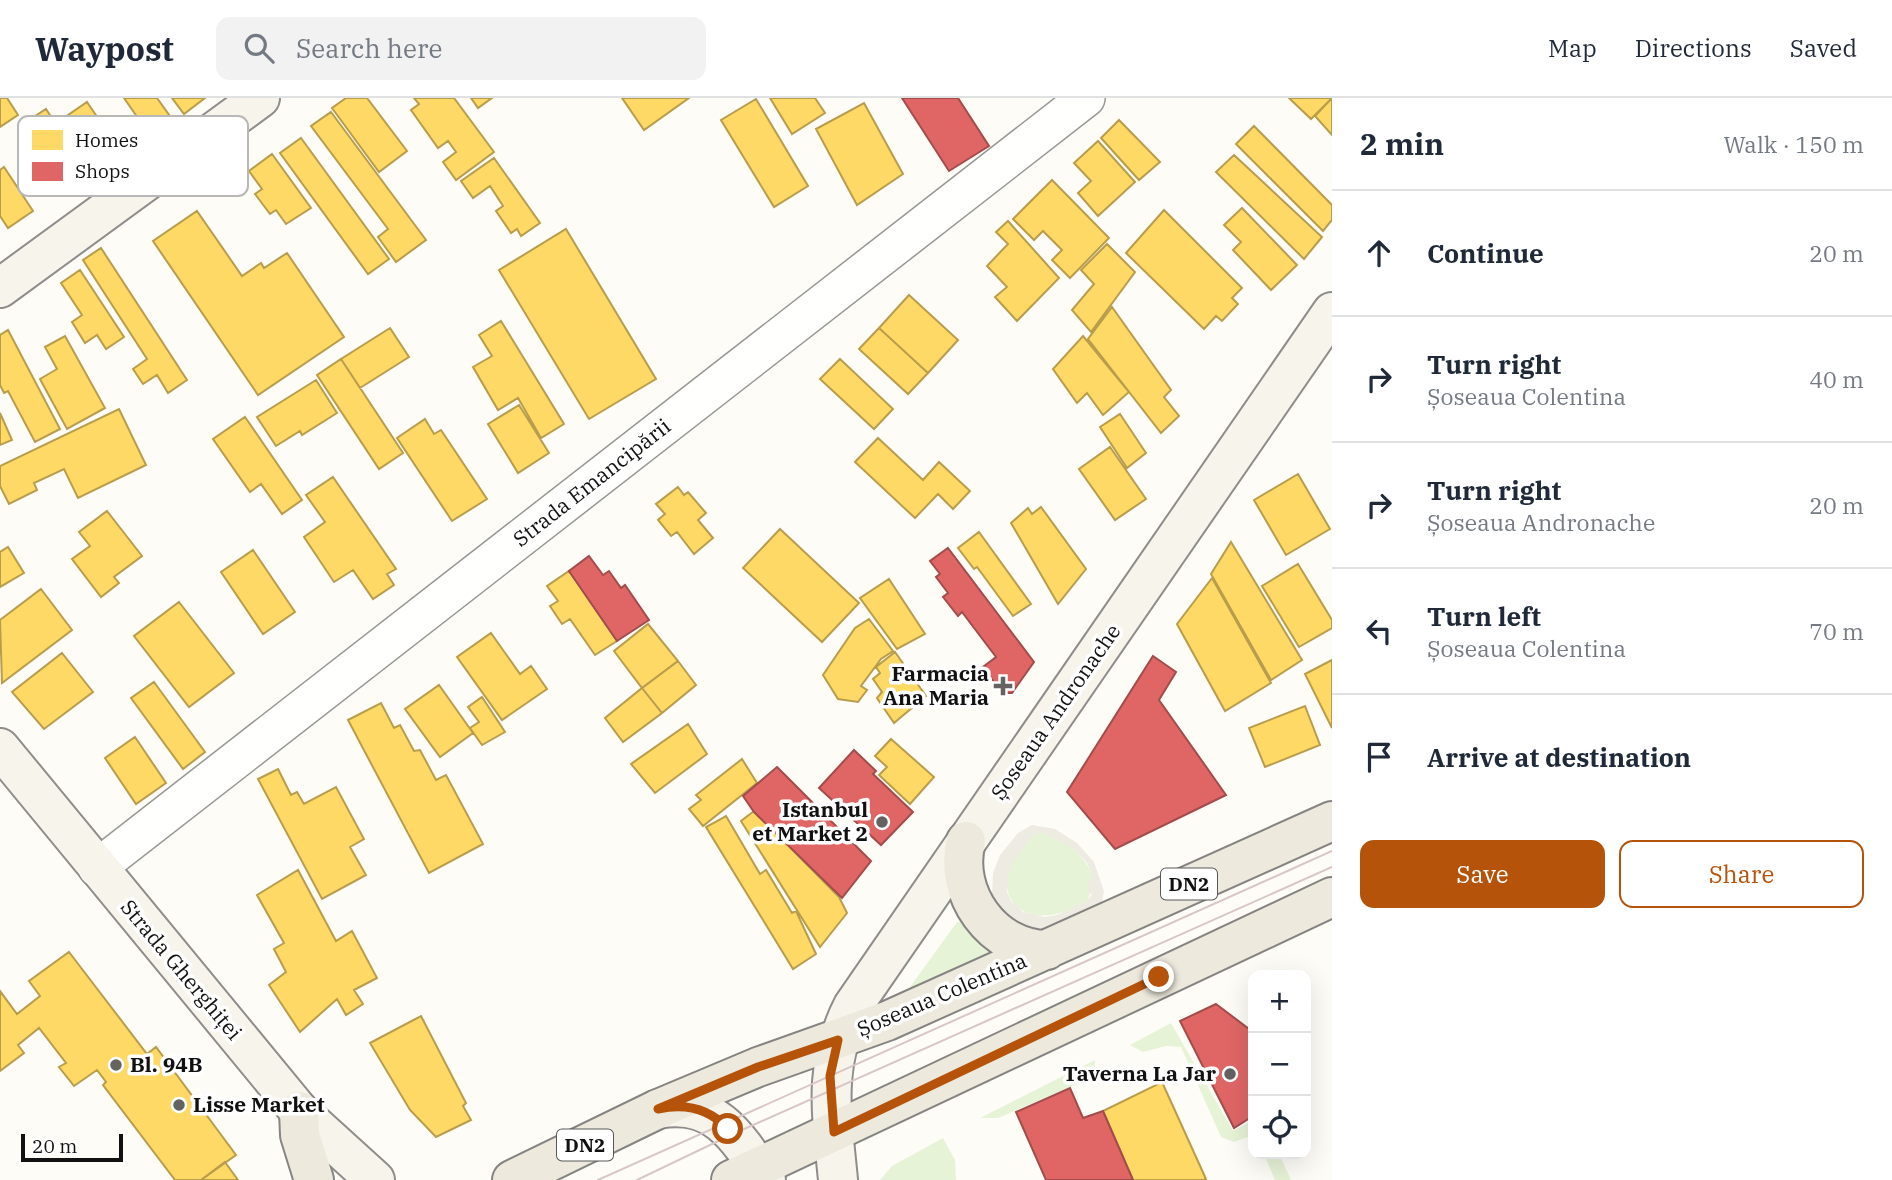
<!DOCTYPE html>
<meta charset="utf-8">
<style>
body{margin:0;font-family:"IBM Plex Serif",serif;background:#f2f2f3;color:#1f2937}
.controls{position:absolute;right:21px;bottom:21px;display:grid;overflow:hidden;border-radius:14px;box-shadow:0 7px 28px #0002}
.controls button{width:63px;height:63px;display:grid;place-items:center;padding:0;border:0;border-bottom:2px solid #e0e1e3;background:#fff;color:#1f2937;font:35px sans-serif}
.scale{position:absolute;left:21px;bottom:18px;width:102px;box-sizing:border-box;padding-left:7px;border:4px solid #111;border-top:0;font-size:19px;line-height:24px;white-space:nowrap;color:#111;-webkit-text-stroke:5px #fff;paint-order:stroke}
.stop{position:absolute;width:21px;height:21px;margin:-16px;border:5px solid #b45309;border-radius:50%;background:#fff}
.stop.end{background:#b45309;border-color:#fff;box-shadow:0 2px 7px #0008}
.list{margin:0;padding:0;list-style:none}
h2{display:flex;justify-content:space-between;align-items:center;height:91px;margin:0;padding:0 28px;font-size:30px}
h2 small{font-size:23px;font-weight:400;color:#747a83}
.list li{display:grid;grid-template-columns:46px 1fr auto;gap:21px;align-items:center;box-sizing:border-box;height:126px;padding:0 28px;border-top:2px solid #e0e1e3}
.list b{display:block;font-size:26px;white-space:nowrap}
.list p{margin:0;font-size:23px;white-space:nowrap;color:#747a83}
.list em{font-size:23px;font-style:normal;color:#747a83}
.actions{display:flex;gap:14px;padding:21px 28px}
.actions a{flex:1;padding:16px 0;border:2px solid #b45309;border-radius:14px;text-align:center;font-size:24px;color:#b45309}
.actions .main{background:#b45309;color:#fff}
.icon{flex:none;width:38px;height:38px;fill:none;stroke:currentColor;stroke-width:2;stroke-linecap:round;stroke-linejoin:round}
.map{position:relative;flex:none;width:1332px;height:1082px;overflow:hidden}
header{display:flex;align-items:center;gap:42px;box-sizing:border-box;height:98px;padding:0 35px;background:#fff;border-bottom:2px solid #e0e1e3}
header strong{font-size:33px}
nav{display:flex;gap:38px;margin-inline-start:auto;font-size:24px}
.search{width:490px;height:63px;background:#f2f2f3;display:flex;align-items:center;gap:18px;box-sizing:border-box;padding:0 24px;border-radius:14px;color:#747a83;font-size:26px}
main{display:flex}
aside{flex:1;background:#fff}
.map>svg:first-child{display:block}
.green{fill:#e7f3d7}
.plaza{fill:#edebe2;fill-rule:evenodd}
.homes{fill:#ffd966;stroke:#b89d4c;stroke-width:2}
.shops{fill:#e06666;stroke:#a24c4c;stroke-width:2}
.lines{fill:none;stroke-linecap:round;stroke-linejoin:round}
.street-casing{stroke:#979795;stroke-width:40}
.secondary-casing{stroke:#8e8d8b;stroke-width:42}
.primary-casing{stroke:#858482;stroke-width:42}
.street{stroke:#fffffe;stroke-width:37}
.secondary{stroke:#f6f4eb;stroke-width:38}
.primary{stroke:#ede9dc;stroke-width:38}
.tram{stroke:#d9c6c7;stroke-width:2}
.route{stroke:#b45309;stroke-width:9}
.poi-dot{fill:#646362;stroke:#fff;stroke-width:2.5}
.labels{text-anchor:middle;stroke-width:7;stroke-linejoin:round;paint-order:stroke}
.shield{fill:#fff;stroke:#585858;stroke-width:2}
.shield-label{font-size:19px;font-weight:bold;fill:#111}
.street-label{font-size:21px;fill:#111;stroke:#fff}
.poi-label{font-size:21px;font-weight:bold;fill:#111;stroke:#fff;text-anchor:end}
.key{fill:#fff;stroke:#b8b8b8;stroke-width:2}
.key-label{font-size:19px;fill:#111}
</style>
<header>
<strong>Waypost</strong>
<div class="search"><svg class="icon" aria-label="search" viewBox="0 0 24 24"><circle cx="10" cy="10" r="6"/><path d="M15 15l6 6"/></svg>Search here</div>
<nav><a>Map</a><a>Directions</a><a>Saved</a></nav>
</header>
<main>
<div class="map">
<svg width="1332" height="1082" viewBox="0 0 1332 1082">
<rect width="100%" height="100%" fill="#fdfcf7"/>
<path class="green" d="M1037,734c25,-1 49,26 58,47l-7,21c-75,47 -111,-23 -51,-68z
M957,824h5l33,32 -83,39 -2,-6z
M1171,925l62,108 20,-11v15l-19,7 -13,-5 -40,-90 -15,-1 -23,6 -13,-7z
M1095,962v12l-8,8 -89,38h-18z
M943,1040l12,22 1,20h-76l12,-14z
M1264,1056h15l12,26h-16z"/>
<path class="plaza" d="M1032,727l23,4 22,14 17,19 10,29 -4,19 -51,25 -36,-10 -21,-31 1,-21 7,-18 18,-22zM1042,734l32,17 13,14 7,15 -5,1 -2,13 5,2 -4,6 -31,15 -12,2 -22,-5 -12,-11 -4,-9 1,-15 6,-16 19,-26z"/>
<path class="homes" d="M0,0h7l11,17 -18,12z
M124,0h33l15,21 -23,15z
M172,0h33l-21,16z
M346,0h21l40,53 -28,21 -47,-64z
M414,0h40l40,54 -38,28 -13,-18 13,-10 -8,-11 -10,7 -27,-38 8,-6z
M471,0h21l-14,10z
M622,0h67l-45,32z
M770,0h45l10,15 -33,21z
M1289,0h43l-21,21z
M1332,0v37l-17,-19z
M756,1l52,87 -34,21 -53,-87z
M87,4l34,50 -30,19 -33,-49z
M864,5l39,71 -46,31 -41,-76z
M46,11l44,68 -15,9 -9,-13 -7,5 -14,-22 9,-5 -12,-17 -11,7 -11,-15z
M331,14l95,128 -30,22 -18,-25 10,-8 -77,-103z
M1119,22l41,42 -21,18 -38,-42z
M1254,28l78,79v15l-9,11 -87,-87z
M301,40l88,121 -21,15 -88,-121z
M1098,43l37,41 -37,34 -20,-23 13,-12 -17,-18z
M272,56l39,54 -25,16 -10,-14 -6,4 -15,-20 7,-5 -13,-18z
M1234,57l88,82 -18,22 -88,-87z
M494,60l46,65 -19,13 -4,-7 -6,4 -15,-22 7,-5 -13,-20 -17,12 -12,-17z
M4,69l29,44 -25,17 -8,-12v-46z
M1052,82l57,58 -39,40 -18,-18 10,-10 -19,-19 -9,9 -21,-21z
M1242,110l55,57 -26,25 -38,-40 8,-8 -17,-17z
M1164,112l78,78 -10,10 6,6 -16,17 -6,-5 -12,13 -78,-76z
M197,113l45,65 19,-13 3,5 23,-15 57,84 -86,58 -105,-154z
M1008,123l51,57 -42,43 -22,-24 12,-10 -20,-21 21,-22 -12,-12z
M566,131l90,150 -67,40 -90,-149z
M1107,146l28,28 -44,60 -19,-22 22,-26 -13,-14z
M101,150l86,132 -19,13 -11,-18 -14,9 -10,-15 14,-10 -64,-99z
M80,172l44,67 -18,12 -9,-14 -12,8 -13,-21 10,-7 -21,-32z
M909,197l49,45 -30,33 -49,-45z
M1112,209l59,83 -7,7 15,19 -18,17 -73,-94z
M501,223l63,103 -23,14 -23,-40 -20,12 -25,-43 19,-11 -13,-21z
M390,230l19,29 -49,31 -19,-29z
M879,230l49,45 -20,21 -49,-45z
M8,232l52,99 -25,13 -27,-51 -4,2 -4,-8v-50z
M65,238l40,72 -38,21 -27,-50 17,-10 -12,-22z
M1083,238l46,56 -26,23 -16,-22 -10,10 -24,-34z
M341,261l62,94 -24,16 -62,-94z
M840,261l53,50 -19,20 -54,-50z
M316,282l21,33 -35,22 -2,-4 -24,15 -19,-29z
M519,307l30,48 -31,20 -30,-49z
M119,311l27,56 -68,33 -14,-29 -30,14 3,7 -28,14 -9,-18v-20z
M0,315l12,27 -12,5z
M1120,316l26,39 -19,15 -27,-41z
M245,319l57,83 -20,14 -21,-30 -11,8 -37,-53z
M425,321l9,15 7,-4 46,69 -35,22 -55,-83z
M878,340l45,42 16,-18 31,29 -17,18 -15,-15 -23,24 -60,-56z
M1110,349l36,52 -31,21 -36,-51z
M1298,376l32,55 -44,26 -32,-55z
M333,379l63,92 -9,5 7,11 -21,14 -20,-29 -19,12 -30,-45 21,-15 -19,-27z
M678,389l6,8 4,-3 18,21 -8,7 15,18 -19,16 -17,-22 -6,4 -13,-16 7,-6 -9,-10z
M1041,409l45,62 -28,35 -47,-81 17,-15 4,6z
M107,413l35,45 -28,21 5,6 -18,14 -29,-38 18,-13 -11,-14z
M780,431l79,74 -37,39 -79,-74z
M979,434l52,72 -18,12 -36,-49 -3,2 -16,-21z
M1231,444l71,118 -31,20 -60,-106z
M8,449l16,26 -24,14v-35z
M253,452l42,62 -32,22 -42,-62z
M1298,466l34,56v8l-33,19 -37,-61z
M569,473l48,70 -22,14 -25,-36 -8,5 -12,-18 8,-5 -11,-15z
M1212,480l59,105 -46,28 -48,-87z
M889,481l36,55 -28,15 -37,-51z
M41,491l31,41 -70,53 -2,-63z
M179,504l55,71 -45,34 -55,-71z
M869,521l24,32 -12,8 -20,27 6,4 -9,12 -20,-3 -15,-24 32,-47z
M648,526l30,37 -36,27 -28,-37z
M491,535l29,41 11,-8 16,23 -45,31 -45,-63z
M895,554l31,44 -32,27 -17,-25 5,-6 -9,-13 7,-6 -4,-6z
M62,555l31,39 -49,37 -32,-37z
M1332,562v68l-27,-54z
M678,563l18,24 -34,28 -20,-25z
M154,584l51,70 -22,17 -52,-71z
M439,587l34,48 -33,24 -35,-48z
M642,590l20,25 -39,29 -18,-24z
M482,599l23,35 -23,13 -12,-17 9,-6 -11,-15z
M381,605l13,25 6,-3 14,26 6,-1 16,30 10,-5 37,69 -54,29 -81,-153z
M1305,608l15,39 -55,22 -16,-39z
M688,626l19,30 -52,39 -24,-29z
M135,639l31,46 -30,21 -31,-46z
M891,641l43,38 -24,27 -31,-29 8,-8 -12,-11z
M742,661l15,24 -54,43 -14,-17 12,-9 -5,-5z
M278,671l13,26 6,-3 7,12 32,-17 28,52 -14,8 16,28 -44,24 -64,-120z
M754,713l85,86 8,16 -27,34 -79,-126z
M726,718l34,58 6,-4 26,43 4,-2 20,43 -23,15 -87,-142z
M298,772l38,71 16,-10 25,47 -23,12 9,14 -17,11 -9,-16 -37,33 -31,-47 17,-13 -12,-23 10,-6 -27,-48z
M69,854l78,102 9,-7 80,108 -35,25h-26l-72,-95 3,-3 -9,-12 -23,16 -15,-19 7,-4 -27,-35 -21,17 6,8 -24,18v-80l17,23 23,-18 -11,-15z
M421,918l45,87 -3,3 8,14 -35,17 -26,-27 -40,-67z
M1162,984l44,97 -3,1h-70l-30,-69z
M225,1064l13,18h-37z"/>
<path class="shops" d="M902,0h56l31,48 -40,25z
M948,450l86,114 -22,31h-10l-19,-26 13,-10 -34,-45 -4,4 -15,-19 5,-4 -12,-16 4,-3 -10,-13z
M589,458l14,19 6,-4 12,17 4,-3 24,35 -32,21 -48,-70z
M1153,558l23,16 -17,28 67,95 -111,54 -48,-57z
M854,652l22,21 -3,3 40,38 -32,33 -62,-57z
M777,669l94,94 -29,37 -88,-86 -11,-16z
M1216,906l37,28v84l-19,12 -54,-107z
M1070,990l13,30 20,-7 30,69h-87l-30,-68z"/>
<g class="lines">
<defs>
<path id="street" d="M97,770l989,-770"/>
<path id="secondary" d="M0,190l260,-190
M0,650l299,363 76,69
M658,1011c57,-11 80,28 108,71
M838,1082c-6,-64 -16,-114 15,-174l479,-694"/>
<path id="primary" d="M966,743c-14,52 27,109 81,109
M299,1013l1,24 14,45
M512,1082l146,-71 100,-42 129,-46 445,-200
M731,1082l601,-283"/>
</defs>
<use href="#street" class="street-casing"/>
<use href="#secondary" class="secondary-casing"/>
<use href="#primary" class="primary-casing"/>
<use href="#street" class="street"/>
<use href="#secondary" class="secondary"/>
<use href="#primary" class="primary"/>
<path class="tram" d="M598,1082l734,-329
M637,1082l96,-46 599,-267"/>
</g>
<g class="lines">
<path class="route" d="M728,1031c-19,-21 -43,-26 -70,-20l100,-42 80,-27 -8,36 4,56 325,-155"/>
</g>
<g class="poi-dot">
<path d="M999.5 577.5h7v7h7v7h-7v7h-7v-7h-7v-7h7z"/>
<circle cx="882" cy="724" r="7"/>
<circle cx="116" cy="967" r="7"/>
<circle cx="1230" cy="976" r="7"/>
<circle cx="179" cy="1007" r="7"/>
</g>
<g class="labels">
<g class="shield">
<rect x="1161" y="770.5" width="56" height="31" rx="5"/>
<rect x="557" y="1031.5" width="56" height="31" rx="5"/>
</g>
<g class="shield-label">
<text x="1189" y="793">DN2</text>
<text x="585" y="1054">DN2</text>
</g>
<g class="street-label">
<text transform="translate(592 385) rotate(-38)" y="7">Strada Emancipării</text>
<text transform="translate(1056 614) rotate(-55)" y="7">Șoseaua Andronache</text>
<text transform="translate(181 872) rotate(50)" y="7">Strada Gherghiței</text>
<text transform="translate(942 897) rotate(-23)" y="7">Șoseaua Colentina</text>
</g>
<g class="poi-label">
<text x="989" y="583">Farmacia<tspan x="989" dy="24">Ana Maria</tspan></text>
<text x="868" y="719">Istanbul<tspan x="868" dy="24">et Market 2</tspan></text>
<text x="130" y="974" text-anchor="start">Bl. 94B</text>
<text x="1216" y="983">Taverna La Jar</text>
<text x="193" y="1014" text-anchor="start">Lisse Market</text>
</g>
</g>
<rect x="18" y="18" width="230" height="80" rx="10" class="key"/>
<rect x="32" y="32" width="31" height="20" fill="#ffd966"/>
<rect x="32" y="64" width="31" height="19" fill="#e06666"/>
<g class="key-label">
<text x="75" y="49">Homes</text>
<text x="75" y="80">Shops</text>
</g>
</svg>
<div class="controls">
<button>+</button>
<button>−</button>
<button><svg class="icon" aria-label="locate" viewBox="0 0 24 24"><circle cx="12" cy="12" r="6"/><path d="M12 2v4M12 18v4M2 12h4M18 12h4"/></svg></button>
</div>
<div class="scale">20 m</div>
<div class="stop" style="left:728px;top:1031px"></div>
<div class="stop end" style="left:1159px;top:879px"></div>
</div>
<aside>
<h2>2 min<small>Walk · 150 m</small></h2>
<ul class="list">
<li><svg class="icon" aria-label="ahead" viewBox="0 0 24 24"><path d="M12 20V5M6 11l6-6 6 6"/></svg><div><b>Continue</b></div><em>20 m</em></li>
<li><svg class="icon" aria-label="right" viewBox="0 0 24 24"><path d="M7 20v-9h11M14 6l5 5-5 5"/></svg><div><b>Turn right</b><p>Șoseaua Colentina</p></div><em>40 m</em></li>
<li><svg class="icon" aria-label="right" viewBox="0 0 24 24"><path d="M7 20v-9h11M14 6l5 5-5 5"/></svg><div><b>Turn right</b><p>Șoseaua Andronache</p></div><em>20 m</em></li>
<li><svg class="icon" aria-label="left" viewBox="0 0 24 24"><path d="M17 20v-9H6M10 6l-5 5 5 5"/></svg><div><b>Turn left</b><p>Șoseaua Colentina</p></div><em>70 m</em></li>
<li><svg class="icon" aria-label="arrive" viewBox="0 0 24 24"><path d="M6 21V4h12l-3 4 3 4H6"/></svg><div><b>Arrive at destination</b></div></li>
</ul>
<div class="actions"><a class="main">Save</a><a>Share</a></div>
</aside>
</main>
